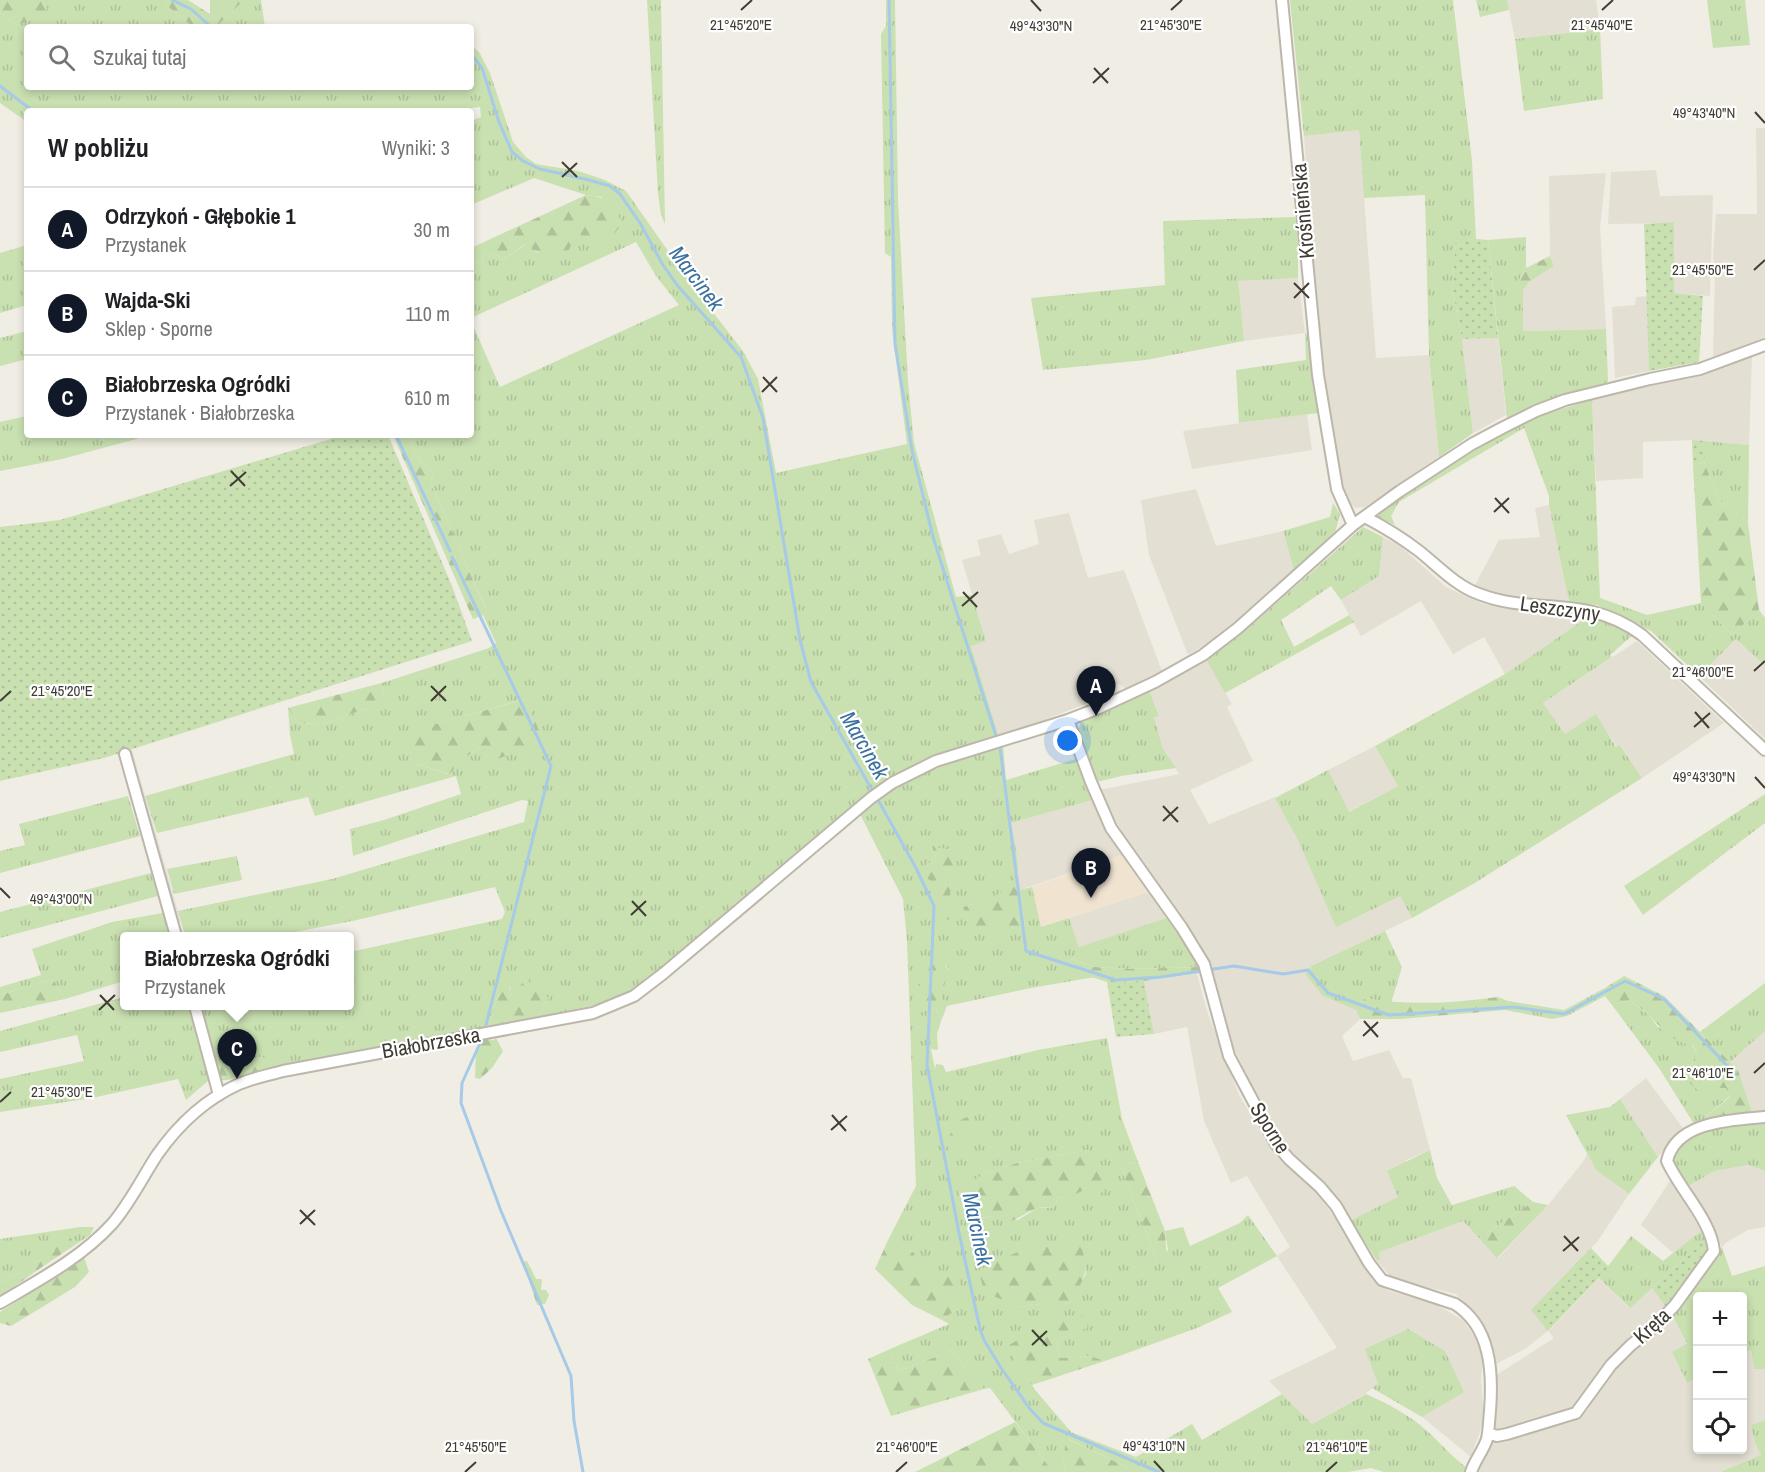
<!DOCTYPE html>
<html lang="pl">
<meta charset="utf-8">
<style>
body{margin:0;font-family:"Archivo Narrow",sans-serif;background:#f2f2f2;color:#202124}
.controls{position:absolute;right:18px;bottom:18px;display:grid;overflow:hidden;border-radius:6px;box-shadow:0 3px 9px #0003}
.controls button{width:54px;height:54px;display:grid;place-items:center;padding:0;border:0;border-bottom:2px solid #e0e0e0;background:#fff;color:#202124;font:30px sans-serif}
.you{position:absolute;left:1068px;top:741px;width:21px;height:21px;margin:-15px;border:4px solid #fff;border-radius:50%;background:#1a73e8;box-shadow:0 0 0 9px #1a73e833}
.badge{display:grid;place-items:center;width:39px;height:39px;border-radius:50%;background:#111827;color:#fff;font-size:20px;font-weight:700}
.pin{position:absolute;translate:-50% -50px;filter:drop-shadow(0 2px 3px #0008)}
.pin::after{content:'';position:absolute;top:32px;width:21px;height:18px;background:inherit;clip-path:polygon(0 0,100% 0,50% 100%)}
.popup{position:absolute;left:120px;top:932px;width:234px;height:78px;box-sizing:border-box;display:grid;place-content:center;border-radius:6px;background:#fff;filter:drop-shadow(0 2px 4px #0005);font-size:20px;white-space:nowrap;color:#757577}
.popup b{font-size:22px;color:#202124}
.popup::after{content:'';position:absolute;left:50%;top:100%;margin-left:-12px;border:12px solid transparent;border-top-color:#fff}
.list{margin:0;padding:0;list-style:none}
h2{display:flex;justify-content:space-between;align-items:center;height:78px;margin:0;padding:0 24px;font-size:26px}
h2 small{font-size:20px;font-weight:400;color:#757577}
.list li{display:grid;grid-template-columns:39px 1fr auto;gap:18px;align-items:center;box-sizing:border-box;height:84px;padding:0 24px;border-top:2px solid #e0e0e0}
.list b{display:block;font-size:22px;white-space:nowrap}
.list p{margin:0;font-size:20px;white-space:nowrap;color:#757577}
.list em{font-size:20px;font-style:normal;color:#757577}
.icon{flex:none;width:33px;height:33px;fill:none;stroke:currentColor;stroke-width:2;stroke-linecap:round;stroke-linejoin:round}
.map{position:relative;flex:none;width:1765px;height:1472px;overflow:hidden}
.search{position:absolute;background:#fff;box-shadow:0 3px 9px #0003;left:24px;top:24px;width:450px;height:66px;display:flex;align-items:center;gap:15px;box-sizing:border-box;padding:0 21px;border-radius:6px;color:#757577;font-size:22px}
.panel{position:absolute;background:#fff;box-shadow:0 3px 9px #0003;left:24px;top:108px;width:450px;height:330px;border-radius:6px}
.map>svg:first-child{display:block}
.residential{fill:#e3dfd3}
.commercial{fill:#f0e4d1}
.grass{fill:url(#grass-tufts);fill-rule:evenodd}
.forest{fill:url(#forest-firs)}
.garden{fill:url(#garden-dots)}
.parking{fill:#e1dfdc}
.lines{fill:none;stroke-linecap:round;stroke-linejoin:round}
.stream{stroke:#a6cae7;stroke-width:3}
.minor-casing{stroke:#bdb7ab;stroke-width:14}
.minor{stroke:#fff;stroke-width:10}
.ticks{fill:none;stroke:#413d35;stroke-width:2}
.labels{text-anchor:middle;stroke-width:4.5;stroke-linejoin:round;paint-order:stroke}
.street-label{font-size:21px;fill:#413d35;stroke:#fff}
.water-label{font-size:22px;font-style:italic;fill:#3b71a0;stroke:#fff}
.ticks-label{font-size:15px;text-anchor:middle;fill:#413d35;stroke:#fff;stroke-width:4.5;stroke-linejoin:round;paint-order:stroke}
</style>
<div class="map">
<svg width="1765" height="1472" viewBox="0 0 1765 1472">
<defs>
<pattern id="grass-tufts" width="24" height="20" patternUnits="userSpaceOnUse" patternTransform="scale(1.5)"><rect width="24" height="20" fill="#c9e0b1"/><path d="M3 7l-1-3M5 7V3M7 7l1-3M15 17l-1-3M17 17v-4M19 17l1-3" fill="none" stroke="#aec199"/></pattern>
<pattern id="forest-firs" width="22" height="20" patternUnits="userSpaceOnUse" patternTransform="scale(1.5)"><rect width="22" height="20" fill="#c9e0b1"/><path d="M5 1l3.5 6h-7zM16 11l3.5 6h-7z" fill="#aec199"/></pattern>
<pattern id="garden-dots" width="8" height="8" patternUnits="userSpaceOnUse" patternTransform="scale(1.5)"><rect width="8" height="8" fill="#c9e0b1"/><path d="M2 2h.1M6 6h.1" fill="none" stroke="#aec199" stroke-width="1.8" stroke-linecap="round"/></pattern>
</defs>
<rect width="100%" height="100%" fill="#f0ede4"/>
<path class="residential" d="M1507,0h89l4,29 -85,10z
M1756,128h9v209l-52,21 2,-87 -2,-15 3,-42h41z
M1359,130l17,228 53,-3 10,102 -74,50 -9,1 -6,-4 -10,-26 -12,-72 -14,-137 -10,-133z
M1656,170l4,26 53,-1 -3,101 -36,-3v-70l-66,1 3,-52z
M1606,173l-6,54 6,102 -83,2v-41l6,-8 25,-16 -4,-10 -1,-80z
M1298,278l7,55 -61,8 -7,-60z
M1647,296l2,75 -34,7 -3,-71 23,-2 1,-8z
M1498,338l8,77 -33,18 -11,-94z
M1752,355l-3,90 -57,-5 -49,2v36l-47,3 -4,-83 114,-25z
M1307,414l5,36 -120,19 -9,-38z
M1196,489l20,57 67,-15 11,39 -39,35 -44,36 -23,14 -39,-100 -8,-55z
M1549,505l20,97 -69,-6 -26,-9 25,-47 41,-3 -5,-29z
M1069,513l19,65 36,-8 38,101 -36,18 -7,-5 -16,5 3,7 -107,41 -28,-91 15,-5 -24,-81 19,-5 -4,-15 24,-6 8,20 30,-10 -5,-24z
M1383,537l16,8 47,42 37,17 106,12 -84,58 -21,-37 -31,17 -32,-53 -60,35 -20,-36 38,-24z
M1736,639l29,27v73l-66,-63z
M1637,641l87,82 -82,55 -21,-33 -4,2 -21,-32 -31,19 -22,-31z
M1206,659l26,45 -5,3 26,54 -63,29 19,34 66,-27 24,45 101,54 12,22 -99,47 10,31 33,14 4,9 -18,17 11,25 36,-11 14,28h8l19,72 -24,10 -7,37 -48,23 -29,-39 -36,-35 -18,-29 -36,-72 -17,-60 -15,-42 -79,-112 -22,-41 80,-16 -16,-25 -9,-32 5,-2 -10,-25z
M1375,746l23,40 -50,26 -20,-42z
M1093,800l31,54 -104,36 -9,-67z
M1149,892l17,26 -87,29 -10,-29z
M1197,974l10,37 32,84 37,61 40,36 18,25 5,4 35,60 15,10 46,13 28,16 14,21 6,18 -2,20 3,41 -13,37 -49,-40 42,-26 -86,-7 -13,10 -53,30 -43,-43 68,-33 -60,-92 13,-9 -43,-71 -16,7 -27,-62 -17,-94 -33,7 -10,-53z
M1765,1031v83l-12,1 -15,-45 -8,-8z
M1646,1078l39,53 -14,11 -13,15 -38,-58z
M1587,1154l9,16 33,24 -32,48 -65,68 17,21 50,-53 30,30 23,-20 15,20 -64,62 -28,35 -10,6 -30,7 -30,11h-8l-4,-4 2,-49 59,-38 -6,-7 -23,18 -29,15 -3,-19 -7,-13 -30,-38 -47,-11 -19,-7 -13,-15 3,-1 -2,-8 85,-31 35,37 50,-53 35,-43z
M1749,1165l16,6v56l-17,3 -21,12 -5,5 -6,-13 -29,-47 27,-16z
M1671,1179l30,52 -28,22 -32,-28z
M1672,1315l15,30 -15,7 15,31 10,-5 1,72h44l1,-96 8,-4 3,19h11v51l-14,5 4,18 6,12 -41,17h-243l13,-29 5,-4 78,-17 14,-11 22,-39z"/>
<path class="commercial" d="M1124,854l25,38 -108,35 -9,-40z"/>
<path class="grass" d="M42,0h128l-5,4 28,23h-166v60h444v-42l8,7 11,21 23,69 13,15 10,7 42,7 27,9 21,11 68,97 49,63 15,28 18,94 131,-29 -15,-115 -1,-72 -6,-4 -4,-219 5,-8v-26h9l3,200 10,182 6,61 42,154 16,-2 14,46 -15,5 28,91 -77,23 -41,24 -144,118 -82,73 -41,26 -76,16 10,-19 -23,-17 -13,16 -2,-11 -13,11 -8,30 -219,41 -8,-11 -46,9 -14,-60h148v-54l152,-33 3,-7 -10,-25 -138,33 -83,16h-89l-7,-25 154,-32 192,-57 4,-21 -6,-1 -169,56 -3,-27 34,-9 77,-26 -5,-18 -141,40 -7,-19 -151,36 -12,-37 149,-42 -4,-19 -2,-27 10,15 24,1 49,-17 11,-12 3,-13 104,-34 7,-5 -13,-28 3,-7c-20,-41 -36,-84 -56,-126l4,-9 -14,-11 -12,-27h63v-114l29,66 179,-82 -23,-29 -20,-34 -165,76v-53l24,-12 7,7 23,-15 13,8 38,-21 26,-35 -16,-2 -52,-17 -63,27v-84l10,-4 -1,-10 -33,4h-420v11l-27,-19v-90l16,12 31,-16zM525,699l18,43 -63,5 -17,12 -15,15 -37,-12 -4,-30z
M244,0h17l4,27h-49z
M647,0h14l4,224 -4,-9 -3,-21z
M1290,0h163l19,161 4,78 -20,2 -4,45 10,53 11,94 -34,24 -10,-102 -4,-160 -61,3 -5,-68 -55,6z
M1476,0h31l2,10 -29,7z
M1707,0h38l5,45 -37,3z
M1600,29l3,70 -79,12 -9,-72z
M1298,217v61l-60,3 6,60 -98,19 -103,10 -12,-72 134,-13 -2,-64z
M1526,237v31l-7,12 10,2 -6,8v41l83,-2 2,53 -63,19 -38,18 -19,-179z
M27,245v60l-27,8v-60z
M27,331v28l-27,7v-28z
M1305,333l4,1 9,79 -79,10 -3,-53 70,-10z
M1592,398l8,200 47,17 54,-12 31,32 27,-25 6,8v48l-29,-27 -37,37 -48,-45 -54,-26 -28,-3 -20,-97v-9l-25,-68 -125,74 -8,14 4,9 -20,-9c46,-37 108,-73 161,-98 18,-9 39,-11 56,-20z
M27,416v19h124l-89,24 -62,12v-49z
M1704,441l45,4 -1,78 -29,-23 -15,-38z
M1333,503l7,11 -5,19 -41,37 -11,-39 47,-14z
M1363,527l20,10 -4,39 -38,24 -10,-14 -50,34 13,27 55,-32 5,7 -129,71 -19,-34 47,-35z
M1589,616l43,16 2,2 -24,21 2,2 -69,46 22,31 31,-20 20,33 4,-2 22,33 -169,106 -61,34 -12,-22 -64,31 -37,-85 -24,-44 53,-28 21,42 49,-26 -23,-40 130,-72z
M1149,690l10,26 -5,1 9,32 13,19 -55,8 -24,6 -20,-49 5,-14z
M1003,745l3,35 73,-22 14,42 -82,23c2,10 9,44 6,51 -7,23 -35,28 -54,33l19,21h38l5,-3 -5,-35 12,-3 9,40 28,-9 10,29 87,-29 28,36 6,13 -71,2 -34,-2 -24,-8 -1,11 25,7 -64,11 -84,18 -7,-10 8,-28 -9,-14 -3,6 -5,49 5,-1 5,13 -4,13 1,16 -7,-1 4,20 1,-5 7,1 3,7 92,-22 69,-12 15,81 16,43 -10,2 -5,10 35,89 10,-13 -3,-19 18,-4 7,19 50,-23 8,-8 29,41 -59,32 14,24 -35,16 -92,33 -15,-5 -30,2 -4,-16 31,-15 -80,20 29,44 35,41 65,25 56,-33 10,16 80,-46 30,30 54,-30c16,7 34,16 49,27 19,14 33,33 52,47l-2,4h-81l-13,-4 -23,4h-216l-3,-4 -61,-29 -5,18 3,15h-13l-63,-84 -6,1 -33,-38 -52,20 -9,-22 59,-25 -7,-4 15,-11 -3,-34 -21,2 -16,-10 -4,-14 -24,-15 27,-52 -9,-245 -4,-42 -43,-85c18,-13 35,-26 55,-36 28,-14 59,-23 88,-33zM933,847l17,3 -5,36 4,17 -23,-38 10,-7zM1088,1150l9,20c-12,19 -15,24 -38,28l-6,10h-16l-19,12 -26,-4 -25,7 -3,-19 -6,-13 26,-17 33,-11zM1084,1253l2,21 -15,27 -7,3h-24l-21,3z
M1765,794v29l-122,92 -19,-29z
M128,796l12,40 -140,37v-22l25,-6 -6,-21z
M237,856l5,24 -68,14 -7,-25z
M151,873l7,23 -158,42v-26z
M163,913l6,23h-45v45l-59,18 -12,-20 -53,16v-8l41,-12 -9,-26 80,-27z
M1385,931l17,36 -11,36 -26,-5 -9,12 -33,-14 -18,-22 8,-9z
M1765,983v48l-35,31 -30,-30z
M1605,988v8l-38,20 -15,3 -47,-9 3,-9 56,9z
M124,997v9h64l21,74 -23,20 -8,-21 -86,19 -92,14v-33l84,-18 -7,-26 -77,17v-21z
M1629,1000l19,14 10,13 34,18 5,9 -14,23 32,11h11l4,8 -26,22 1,5 -11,1 -35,-56 -47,-63z
M1620,1099l38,58 -29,37 -33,-24 -30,-55 44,-8z
M1765,1121v50l-16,-6 -35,6 -27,16c-5,-9 -15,-20 -14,-30 3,-30 70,-34 92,-36z
M1430,1150l7,28 15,27 62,-19 19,16 -54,36 -16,-17 -84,31 1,8 -3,1 -26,-41 47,-23 -11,-26z
M80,1227h14l-4,8 -15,10 -4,-7 -21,18 -18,8 4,7 -12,9 -4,-7 -20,9v-43z
M1701,1231l6,7 -77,70 -31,-30 32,-42 32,25z
M1722,1247l10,29 33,-10v103h-11l-3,-19 -8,4 -1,-58h-44l-1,82 -10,5 -15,-31 15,-8 -15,-29z
M1408,1329l37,22 19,41 -42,25 -50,-29 6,-4 -13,-35z
M1765,1420v52h-45l41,-17 -6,-12 -4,-18z"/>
<path class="forest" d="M0,0h42l5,9 -7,9 -24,7 -16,-12z
M170,0h18l22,14v-14h34l-28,27h-23l-28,-23z
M586,195c22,2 27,8 36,28l-7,10 -24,9 -15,-10 -7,18c-19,7 -28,5 -45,-5l-22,15 -7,-7 -24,12v-17z
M1550,256l4,10 -25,16 -10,-1 7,-13z
M393,435h15l12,27 14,11 -4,9c20,42 36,85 56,127l-3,6 -10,4z
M1704,462l15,38 29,23 11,87 -27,25 -31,-32 -8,-137z
M385,682l-3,13 -11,12 -49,17 -24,-1 -10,-15z
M526,699l18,44 -47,16 -17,-12 -17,12 -14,15 -38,-12 -5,-30z
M932,846l18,4 4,3v26l-8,2 -1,5 6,1 -2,15 6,7 -7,11 -9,-5 -1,-28 -11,-9 -1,-13 10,-7z
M1018,873l7,52 -4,3h-49l-9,-21c26,-7 40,-10 55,-34z
M939,954c14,15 7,24 2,42l6,10 -6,15 -5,-13 -17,5 -1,-28z
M1071,959l24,8 34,2 71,-2 1,6 -57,8 -37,1 -38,-12z
M1624,976l40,20 74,74 15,45 -48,8 -2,-4 27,-22 -4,-9h-11l-13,6 -19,-17 14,-23 -4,-9c-19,-1 -32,-17 -44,-30 -6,-6 -14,-10 -20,-15l-17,5 -7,-9v-8z
M53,979l12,20 -65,14v-18z
M535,979l13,19 -10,19 -49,10 8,-30 12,-12 3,11 13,-16 6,3z
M1498,997l10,4 -3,9 -104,9h-41l-4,-9 9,-12c44,8 89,5 133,-1z
M496,1038l7,13 -11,17 -12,11 -5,-1 1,-29 5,-10 13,1z
M263,1057l7,11 -42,12h-6l-6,-14z
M967,1117l5,7 1,11 -7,2 -7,12h-10l-3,-9 15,-20z
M1088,1150l17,35 -4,8 -15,-4 -12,6 -15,3 -6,10c-5,0 -11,-1 -15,0 -20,6 -24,21 -47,8l-24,7 -3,-19 -6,-14 26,-16 33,-11z
M1138,1162l27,69 2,30 -9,2 -35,-89 5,-10z
M1533,1202l15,3 -51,53 -18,-20z
M71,1238l4,7 -39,26 -5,-7 19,-8 2,-14z
M889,1238l25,15 3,14 16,9 21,-1 7,11 -4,23 -15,11 -30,-15 -37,-36z
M1068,1243l12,2c12,25 3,35 -9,56l-7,3h-24l-21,3 -35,-15 -5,-22 43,-20z
M84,1257l5,15 -14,15 -64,39 -11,-3v-11z
M527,1261l9,18h6l-1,11h5l3,5 -4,9 -8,1 -14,-43z
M20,1273l4,7 -24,16v-14z
M1083,1315l5,12 -32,15 4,16 30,-2 15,5 -73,24 -26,-38 38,-23z
M890,1349l9,22 52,-20 33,38 -93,27 -23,-57z
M1015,1422l38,50h-138z
M1067,1439l62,29 3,4h-66l-3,-15z"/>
<path class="garden" d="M1674,222v71l29,3 -4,66 -50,9 -5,-147z
M1476,239l12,1 10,98 -36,1 -10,-53 4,-46z
M344,435h44l64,151 20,55 -368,117 -104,23v-254l60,-7z
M1692,440l12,1v21l-11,4z
M1144,981l10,53 -38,3 -9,-55z
M1707,1238l2,12 -42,58 -15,-20z
M1591,1248l18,19 -61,64 -17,-21z"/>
<path class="parking" d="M132,750l49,172 -8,3 -48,-171z"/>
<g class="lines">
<path class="stream" d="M172,0l19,9 20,18
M889,0l6,344 17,106 21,87 63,199
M471,54l11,14 17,54 13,30 11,9 17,8 49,11 21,6 10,8 20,29 23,42 14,20 64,72 22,61 37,222 11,42 62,110
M0,86l33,25
M396,435l54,116
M452,557l99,209 -65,259
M1000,747l26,204 90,29 45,-3 73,-11 49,8 25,-4 20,23 61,22 124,-8 51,7 61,-33 39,18 71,75
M877,798l39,70 18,38 -7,159 32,168 21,96 4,11 17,28 29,41 13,14 116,49
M481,1041l-19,42 -1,20 40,108 70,165 3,45 9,51"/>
<defs>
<path id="minor" d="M1282,0l36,375 19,114 16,36
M1365,517c19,10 37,21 54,34 19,15 37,35 60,43 57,22 106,-1 163,41l123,115
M1068,720l23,62 20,46 71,100 22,36 25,92 47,88 13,15 31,28 16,19 33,57 13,17 73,24c36,23 38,68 35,107 -1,9 -1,19 -3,28 -4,12 -12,21 -16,33
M125,754l51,182
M195,1006l24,89
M0,1303c39,-23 81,-45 112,-79 18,-21 30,-46 45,-69 21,-30 49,-56 82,-71 14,-6 30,-9 44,-13l310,-58 41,-17 30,-23 207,-175 21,-15 44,-22 132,-41 31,-12 56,-26 48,-27 35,-27 115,-103 47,-34 72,-47 30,-16 34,-17 29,-11 85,-21 50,-10 65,-24
M1488,1433l9,3 10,-2 69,-21 35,-48 20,-20 24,-19 20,-21 39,-54c-3,-31 -34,-61 -47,-90 9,-40 65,-41 98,-44"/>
</defs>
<use href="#minor" class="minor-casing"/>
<use href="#minor" class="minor"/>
</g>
<path class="ticks" d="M1031,0l10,11M741,10l11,-10M1171,10l11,-10M1602,10l11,-10M1094,68l14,15M1093,83l16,-15M1755,112l10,11M562,162l15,15M562,177l15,-14M1754,270l11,-10M1294,283l15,15M1294,298l15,-15M763,377l14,15M762,392l15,-15M231,471l14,15M230,486l16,-14M1495,498l14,15M1494,512l15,-14M963,592l14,15M962,606l16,-14M1754,671l11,-10M431,686l15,15M0,701l11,-10M431,701l15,-15M1695,712l14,16M1694,727l16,-14M1755,777l10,11M1163,806l15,16M1163,821l15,-14M0,888l10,10M632,901l14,15M631,915l15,-14M100,995l14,15M99,1010l16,-15M1364,1021l14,16M1363,1036l15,-14M1754,1073l11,-10M0,1102l11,-10M832,1115l14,16M831,1130l16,-14M300,1210l15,15M300,1224l15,-14M1564,1236l14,15M1563,1251l16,-14M1032,1330l15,16M1032,1345l15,-14M1154,1461l10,11M465,1472l11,-10M896,1472l11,-10M1326,1472l11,-10"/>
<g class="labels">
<g class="street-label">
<text transform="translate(1303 211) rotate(-95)" y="7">Krośnieńska</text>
<text transform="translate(1560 609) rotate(8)" y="7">Leszczyny</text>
<text transform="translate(431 1043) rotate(-10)" y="7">Białobrzeska</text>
<text transform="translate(1270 1128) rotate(58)" y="7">Sporne</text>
<text transform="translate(1652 1326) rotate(-42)" y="7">Kręta</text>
</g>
<g class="water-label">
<text transform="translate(697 278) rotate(53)" y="8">Marcinek</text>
<text transform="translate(865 745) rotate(60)" y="8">Marcinek</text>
<text transform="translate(978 1229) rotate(78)" y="8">Marcinek</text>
</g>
</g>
<g class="ticks-label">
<text x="741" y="30">21°45'20"E</text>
<text x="1171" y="30">21°45'30"E</text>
<text x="1602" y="30">21°45'40"E</text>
<text x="1041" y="31">49°43'30"N</text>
<text x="1704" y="118">49°43'40"N</text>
<text x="1703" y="275">21°45'50"E</text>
<text x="1703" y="677">21°46'00"E</text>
<text x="62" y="696">21°45'20"E</text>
<text x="1704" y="782">49°43'30"N</text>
<text x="61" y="904">49°43'00"N</text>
<text x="1703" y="1078">21°46'10"E</text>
<text x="62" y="1097">21°45'30"E</text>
<text x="1154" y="1451">49°43'10"N</text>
<text x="476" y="1452">21°45'50"E</text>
<text x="907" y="1452">21°46'00"E</text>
<text x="1337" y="1452">21°46'10"E</text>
</g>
</svg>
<div class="controls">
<button>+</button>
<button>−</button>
<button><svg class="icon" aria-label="locate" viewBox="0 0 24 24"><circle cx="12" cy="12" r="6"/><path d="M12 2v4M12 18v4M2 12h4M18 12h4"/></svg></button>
</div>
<div class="you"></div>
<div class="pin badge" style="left:1096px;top:716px">A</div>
<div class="pin badge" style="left:1091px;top:898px">B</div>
<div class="pin badge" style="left:237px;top:1079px">C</div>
<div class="popup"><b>Białobrzeska Ogródki</b>Przystanek</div>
<div class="search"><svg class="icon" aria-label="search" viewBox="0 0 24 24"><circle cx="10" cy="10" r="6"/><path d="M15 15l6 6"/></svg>Szukaj tutaj</div>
<section class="panel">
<h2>W pobliżu<small>Wyniki: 3</small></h2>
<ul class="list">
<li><span class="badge">A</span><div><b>Odrzykoń - Głębokie 1</b><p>Przystanek</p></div><em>30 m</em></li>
<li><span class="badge">B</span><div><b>Wajda-Ski</b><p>Sklep · Sporne</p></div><em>110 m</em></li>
<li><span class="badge">C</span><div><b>Białobrzeska Ogródki</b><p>Przystanek · Białobrzeska</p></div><em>610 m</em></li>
</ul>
</section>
</div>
